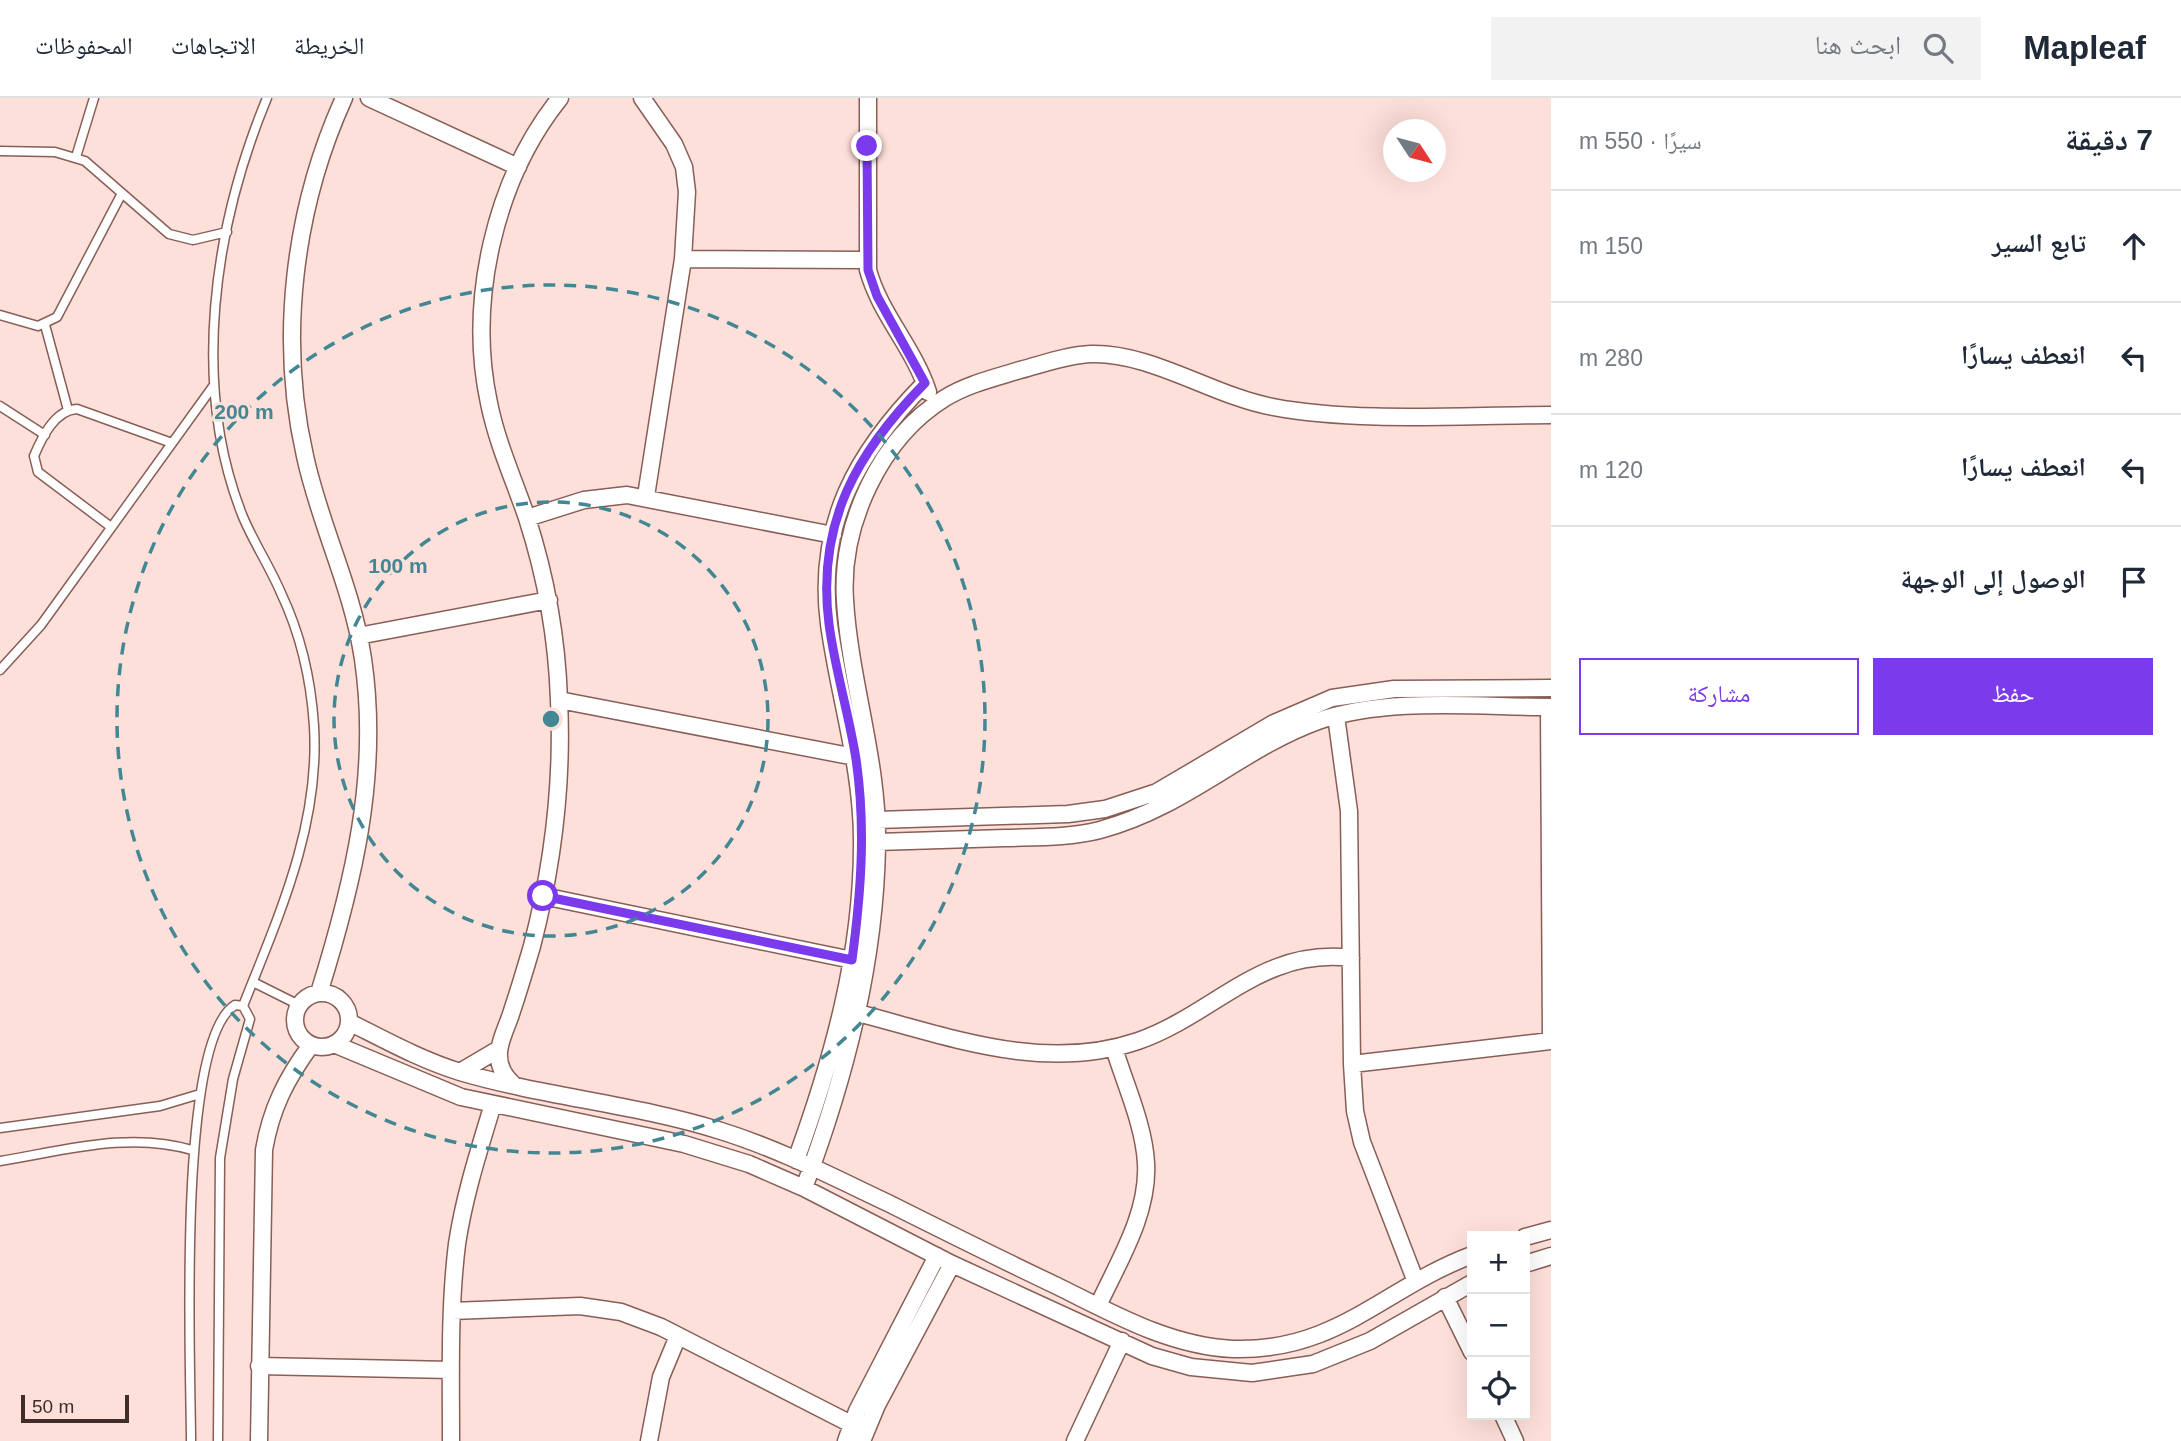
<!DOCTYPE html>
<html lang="ar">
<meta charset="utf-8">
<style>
body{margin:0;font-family:Arial,"Noto Naskh Arabic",sans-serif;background:#f2f2f3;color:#1f2937;direction:rtl}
.controls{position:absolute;right:21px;bottom:21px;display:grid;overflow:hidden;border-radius:0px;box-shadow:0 7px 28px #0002}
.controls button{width:63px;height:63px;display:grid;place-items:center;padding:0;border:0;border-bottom:2px solid #e0e1e3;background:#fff;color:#1f2937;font:35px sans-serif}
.compass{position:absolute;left:1383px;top:21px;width:63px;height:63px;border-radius:50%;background:#fff;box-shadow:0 7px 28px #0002;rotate:126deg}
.scale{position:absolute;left:21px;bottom:18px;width:108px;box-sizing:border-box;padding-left:7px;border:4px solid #402d2a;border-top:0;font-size:19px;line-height:24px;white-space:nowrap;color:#402d2a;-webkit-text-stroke:5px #fee0da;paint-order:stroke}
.stop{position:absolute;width:21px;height:21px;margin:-16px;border:5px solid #7c3aed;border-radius:50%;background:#fff}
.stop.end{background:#7c3aed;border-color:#fff;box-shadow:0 2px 7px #0008}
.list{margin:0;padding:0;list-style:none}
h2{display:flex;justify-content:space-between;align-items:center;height:91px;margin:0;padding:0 28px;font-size:30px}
h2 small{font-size:23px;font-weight:400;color:#747a83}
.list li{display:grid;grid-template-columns:46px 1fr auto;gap:21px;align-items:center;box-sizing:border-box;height:112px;padding:0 28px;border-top:2px solid #e0e1e3}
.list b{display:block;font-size:26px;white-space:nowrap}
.list em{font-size:23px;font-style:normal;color:#747a83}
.actions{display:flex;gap:14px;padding:21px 28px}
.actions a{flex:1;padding:16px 0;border:2px solid #7c3aed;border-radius:0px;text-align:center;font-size:24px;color:#7c3aed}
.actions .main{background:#7c3aed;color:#fff}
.icon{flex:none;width:38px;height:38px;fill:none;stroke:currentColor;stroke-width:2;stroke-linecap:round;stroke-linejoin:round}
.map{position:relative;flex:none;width:1551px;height:1343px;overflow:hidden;direction:ltr}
header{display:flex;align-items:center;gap:42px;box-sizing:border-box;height:98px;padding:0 35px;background:#fff;border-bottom:2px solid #e0e1e3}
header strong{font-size:33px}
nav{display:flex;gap:38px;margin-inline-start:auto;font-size:24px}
.search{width:490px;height:63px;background:#f2f2f3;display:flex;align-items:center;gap:18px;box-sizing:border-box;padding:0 24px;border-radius:0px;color:#747a83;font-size:26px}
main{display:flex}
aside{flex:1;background:#fff}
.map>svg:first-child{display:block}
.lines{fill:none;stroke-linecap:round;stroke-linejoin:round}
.service-casing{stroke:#885e56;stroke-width:11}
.minor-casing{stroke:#885e56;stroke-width:19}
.service{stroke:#fff;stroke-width:8}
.minor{stroke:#fff;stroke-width:16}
.route{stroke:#7c3aed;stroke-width:9}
.ring{fill:none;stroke:#428793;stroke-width:3.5;stroke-dasharray:12 9}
.centre{fill:#428793;stroke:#fee0da;stroke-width:3.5}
.ring-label{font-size:21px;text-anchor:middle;font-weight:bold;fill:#428793;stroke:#fee0da;stroke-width:6;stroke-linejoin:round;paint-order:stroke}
</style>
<header>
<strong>Mapleaf</strong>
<div class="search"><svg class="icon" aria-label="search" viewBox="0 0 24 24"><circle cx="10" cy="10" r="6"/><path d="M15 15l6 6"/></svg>ابحث هنا</div>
<nav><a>الخريطة</a><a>الاتجاهات</a><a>المحفوظات</a></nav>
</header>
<main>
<aside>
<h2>7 دقيقة<small>سيرًا · 550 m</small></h2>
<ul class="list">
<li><svg class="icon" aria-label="ahead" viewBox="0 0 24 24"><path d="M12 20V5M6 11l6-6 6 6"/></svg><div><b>تابع السير</b></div><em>150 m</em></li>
<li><svg class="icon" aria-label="left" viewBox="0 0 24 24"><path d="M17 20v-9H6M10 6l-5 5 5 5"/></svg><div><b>انعطف يسارًا</b></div><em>280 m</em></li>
<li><svg class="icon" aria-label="left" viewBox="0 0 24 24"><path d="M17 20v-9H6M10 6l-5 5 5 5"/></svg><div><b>انعطف يسارًا</b></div><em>120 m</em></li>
<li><svg class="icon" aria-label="arrive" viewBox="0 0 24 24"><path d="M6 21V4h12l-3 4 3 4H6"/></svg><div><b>الوصول إلى الوجهة</b></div></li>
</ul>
<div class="actions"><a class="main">حفظ</a><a>مشاركة</a></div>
</aside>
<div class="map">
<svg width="1551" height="1343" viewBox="0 0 1551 1343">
<rect width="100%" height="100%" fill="#fee0da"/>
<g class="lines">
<defs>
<path id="service" d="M0,53l55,1 30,9 84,73 24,6 34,-8
M76,59l18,-59
M0,217l38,11 19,-9 64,-122
M45,227l23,85
M0,308l45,29
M111,429l-73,-55 -4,-16c8,-19 21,-46 43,-47l95,34
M0,572l41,-45 173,-240
M253,884l46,23
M243,908c36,-91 77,-180 71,-280 -3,-46 -13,-91 -33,-133 -11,-26 -27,-50 -38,-76 -53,-132 -29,-291 24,-419
M0,1030l160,-22 40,-12
M0,1063c63,-10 129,-30 192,-11
M191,1343c0,-73 -15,-400 44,-436l8,1 7,13 -17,60 -13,79 -2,283"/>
<path id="minor" d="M369,0l149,69
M642,0l32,46 10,23 3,25 -4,67 -37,237
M868,0v172c12,44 46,78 60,122
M683,161l183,1
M527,420l57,-18 43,-5 206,40
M358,538l191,-36
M559,602l296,57
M1549,609l2,332
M1336,618l13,95 3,253 3,47 7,31 54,140
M877,722l191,-6 37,-5 52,-17 117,-69 58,-25 62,-9 157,-1
M877,744c43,-1 85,-3 128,-4 32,-1 64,0 95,-8 86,-23 141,-81 218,-109 70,-24 159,-14 233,-14
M543,798l309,64
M295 922a27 27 0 1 1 54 0a27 27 0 1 1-54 0Z
M319,895c34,-109 61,-218 44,-334 -11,-73 -43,-133 -58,-203 -27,-118 -11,-248 39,-358
M858,915c92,24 186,60 280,28 77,-27 124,-94 213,-83
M349,924c36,18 72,38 111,50 85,25 175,32 261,59 58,18 112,46 167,72 56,28 112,56 169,83 55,27 112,60 176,63 104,3 151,-61 239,-94
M334,946l127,53 223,47 65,20 55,24 148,76 200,92 39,11 61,6 61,-9 57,-23 102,-58
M1352,966l199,-23
M460,974l39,-23
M513,986c-9,-8 -15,-19 -14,-32 1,-12 7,-24 11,-35 8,-24 15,-47 22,-71 21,-81 31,-163 27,-246 -2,-62 -13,-123 -32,-182 -13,-38 -30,-75 -38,-115 -22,-102 6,-224 71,-305
M796,1062c37,-102 66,-206 66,-315 1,-76 -23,-147 -33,-221 -13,-100 28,-172 96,-241
M804,1090c41,-110 71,-224 73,-342 2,-84 -27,-163 -32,-246 -5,-75 35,-162 100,-202 23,-14 49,-20 75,-28 23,-6 47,-15 71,-16 60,-2 122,42 182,53 85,16 191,8 278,8
M1525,1139l26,-7
M1525,1166l26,-8
M1445,1199l27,55
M1098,1208c20,-44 51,-92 48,-143 -2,-38 -21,-79 -32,-115
M452,1213l128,-5 41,6 40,15 190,97
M259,1268l192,4
M1503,1317l12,26
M259,1343l5,-291c7,-41 22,-71 47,-105
M451,1343c0,-66 -2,-132 6,-197 7,-47 22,-94 36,-140
M649,1343l12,-64 17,-41
M846,1343l11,-30 80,-155
M862,1343l15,-36 75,-141
M1075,1343l47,-100"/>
</defs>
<use href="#service" class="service-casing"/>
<use href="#minor" class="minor-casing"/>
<use href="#service" class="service"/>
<use href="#minor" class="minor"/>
</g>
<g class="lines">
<path class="route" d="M543,798l309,64c9,-67 14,-133 4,-201 -7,-45 -21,-89 -27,-135 -13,-101 28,-172 96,-241l-48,-87 -9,-26 -1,-124"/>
</g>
<g class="ring">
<circle cx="551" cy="621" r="217"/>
<circle cx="551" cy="621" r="434"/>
</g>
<circle cx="551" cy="621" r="10" class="centre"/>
<g class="ring-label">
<text x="244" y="321">200 m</text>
<text x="398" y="475">100 m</text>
</g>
</svg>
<div class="controls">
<button>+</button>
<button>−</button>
<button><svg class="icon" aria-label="locate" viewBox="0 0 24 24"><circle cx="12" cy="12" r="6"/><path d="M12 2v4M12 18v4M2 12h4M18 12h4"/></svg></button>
</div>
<svg class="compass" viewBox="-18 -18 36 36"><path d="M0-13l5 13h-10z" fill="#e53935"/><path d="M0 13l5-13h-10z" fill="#747a83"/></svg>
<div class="scale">50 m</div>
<div class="stop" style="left:543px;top:798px"></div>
<div class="stop end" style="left:867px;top:48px"></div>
</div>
</main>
